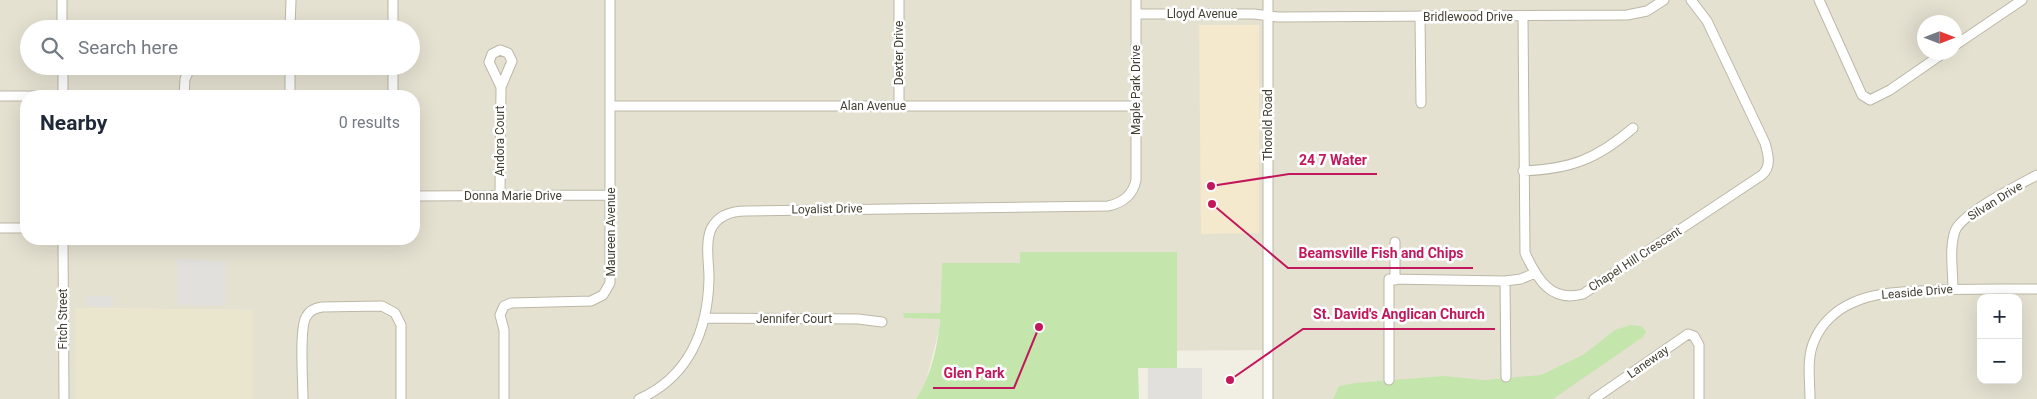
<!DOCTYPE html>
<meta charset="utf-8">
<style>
body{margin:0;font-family:Roboto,sans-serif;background:#f6f6f7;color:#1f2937}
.controls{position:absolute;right:15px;bottom:15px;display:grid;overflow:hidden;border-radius:10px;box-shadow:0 5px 20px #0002}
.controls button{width:45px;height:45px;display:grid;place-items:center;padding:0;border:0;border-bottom:1px solid #e0e1e3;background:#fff;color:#1f2937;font:25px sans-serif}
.compass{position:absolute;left:1917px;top:15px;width:45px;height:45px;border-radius:50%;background:#fff;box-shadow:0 5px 20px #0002;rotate:90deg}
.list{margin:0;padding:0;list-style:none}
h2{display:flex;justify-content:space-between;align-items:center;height:65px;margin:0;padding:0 20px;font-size:21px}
h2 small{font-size:16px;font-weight:400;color:#747a83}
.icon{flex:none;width:28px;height:28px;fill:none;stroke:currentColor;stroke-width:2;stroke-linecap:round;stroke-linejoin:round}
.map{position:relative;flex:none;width:2037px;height:399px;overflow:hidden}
.search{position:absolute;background:#fff;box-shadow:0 5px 20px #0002;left:20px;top:20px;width:400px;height:55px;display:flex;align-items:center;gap:12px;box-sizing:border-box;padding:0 18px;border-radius:28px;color:#747a83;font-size:19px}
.panel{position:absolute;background:#fff;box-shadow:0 5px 20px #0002;left:20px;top:90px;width:400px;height:155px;border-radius:20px}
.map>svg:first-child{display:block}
.residential{fill:#e5e1d1;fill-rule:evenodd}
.commercial{fill:#f4e8cd}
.education{fill:#eae6cd}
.green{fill:#c4e6ac}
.parking{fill:#e2e0dc}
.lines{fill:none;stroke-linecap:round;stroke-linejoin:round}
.minor-casing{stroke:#bcb7a6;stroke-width:11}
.minor{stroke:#fff;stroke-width:9}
.labels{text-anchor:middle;stroke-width:5;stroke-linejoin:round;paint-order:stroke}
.street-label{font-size:12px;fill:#433f33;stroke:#fff}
.leader{fill:none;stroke:#c2185b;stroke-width:2}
.callout-dot{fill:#c2185b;stroke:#fff;stroke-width:2}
.callout-label{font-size:14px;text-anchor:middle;font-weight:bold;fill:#c2185b;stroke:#fff;stroke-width:5;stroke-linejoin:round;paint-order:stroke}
</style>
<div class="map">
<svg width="2037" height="399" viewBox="0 0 2037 399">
<rect width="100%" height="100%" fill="#f1efe3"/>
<path class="residential" d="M0,0h2037v399h-769v-49l-130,1v-99h-118v11h-78l-3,67 -14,55 -9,14h-663l-1,-89 -176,-2 -1,91h-75zM1924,22h30v30h-30zM29,29h382v37h-382zM26,96h388v143h-388zM1981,298h37v82h-37z"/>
<path class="commercial" d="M1199,25h60v208l-58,1z"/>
<path class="education" d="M75,308l178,2v89h-178z"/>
<path class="green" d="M1020,252h157v116h-39l1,31h-223c15,-22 22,-54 24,-80l-36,-1 -1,-5h37l2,-50h78z
M1630,325l11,1 5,5 -3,6 -90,62h-220l6,-13 16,-3 89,-7 40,4 57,-5 42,-20 32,-25z"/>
<path class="parking" d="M177,259l49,2v45l-49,-1z
M87,296h26v11l-26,-1z
M1148,368h54v31h-54z"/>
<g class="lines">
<defs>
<path id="minor" d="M62,0v29
M899,0v106
M1268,0v399
M1819,0l43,95 8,5 20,-10 55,-38
M1136,14h118l24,3 349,-2 20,-4 17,-11
M1420,16l1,87
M1523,17l2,236c12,26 26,50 58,41l179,-119c10,-9 6,-21 3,-32l-58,-122 -16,-21
M290,29l1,-29
M393,29v-29
M1954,46l68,-46
M63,66v30
M290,66v30
M0,96h26
M29,96h34
M184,96l1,-17 6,-13
M393,96v-30
M611,106h525
M1523,171c48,-2 74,-12 110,-43
M414,196l197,-1
M500,196l1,-109 -12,-25 3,-8 8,-4 8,3 4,8 -11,26
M0,228h26
M63,239l1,160
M1395,280v-38
M1505,281l1,96
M1953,289c0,-18 -4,-41 2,-58 7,-18 64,-46 82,-56
M706,318l152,1 24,3
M1389,380v-101l116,2 16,-2 14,-6
M303,399c0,-16 -4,-70 3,-82 3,-6 9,-9 16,-10l60,-1 13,7 6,12v74
M504,399v-69l-4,-15 4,-9 7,-3 80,-2 12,-6 7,-12v-283
M639,399c50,-22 69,-69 70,-121 0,-14 -4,-35 2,-49 7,-14 20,-18 35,-18l362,-5c14,-3 25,-11 28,-26v-180
M1594,399l94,-65 6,2 5,9v54
M1810,399c0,-19 -4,-42 5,-60 7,-16 21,-29 37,-36 21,-10 44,-11 67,-12 39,-3 79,-2 118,-2"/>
</defs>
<use href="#minor" class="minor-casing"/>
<use href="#minor" class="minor"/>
</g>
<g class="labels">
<g class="street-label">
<text x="1202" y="18">Lloyd Avenue</text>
<text x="1468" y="21">Bridlewood Drive</text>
<text transform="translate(899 53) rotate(-90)" y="4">Dexter Drive</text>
<text transform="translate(1136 90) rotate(-90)" y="4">Maple Park Drive</text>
<text x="873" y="110">Alan Avenue</text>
<text transform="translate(1268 125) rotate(-90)" y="4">Thorold Road</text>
<text transform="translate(500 141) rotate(-90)" y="4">Andora Court</text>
<text x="513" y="200">Donna Marie Drive</text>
<text transform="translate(1995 201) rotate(-32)" y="4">Silvan Drive</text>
<text transform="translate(827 209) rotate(-1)" y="4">Loyalist Drive</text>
<text transform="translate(611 232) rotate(-90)" y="4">Maureen Avenue</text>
<text transform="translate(1635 259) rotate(-33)" y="4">Chapel Hill Crescent</text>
<text transform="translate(1917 292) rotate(-5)" y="4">Leaside Drive</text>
<text transform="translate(63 319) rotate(-90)" y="4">Fitch Street</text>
<text x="794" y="323">Jennifer Court</text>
<text transform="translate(1648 362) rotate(-35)" y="4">Laneway</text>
</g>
</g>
<path class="leader" d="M1211 186L1289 174H1377M1212 204L1288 268H1473M1230 380L1303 329H1495M1039 327L1014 388H933"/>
<g class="callout-dot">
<circle cx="1211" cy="186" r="5"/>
<circle cx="1212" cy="204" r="5"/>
<circle cx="1230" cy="380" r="5"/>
<circle cx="1039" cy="327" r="5"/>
</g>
<g class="callout-label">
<text x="1333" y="165">24 7 Water</text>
<text x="1381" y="258">Beamsville Fish and Chips</text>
<text x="1399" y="319">St. David's Anglican Church</text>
<text x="974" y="378">Glen Park</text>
</g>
</svg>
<div class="controls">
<button>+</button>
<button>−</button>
</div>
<svg class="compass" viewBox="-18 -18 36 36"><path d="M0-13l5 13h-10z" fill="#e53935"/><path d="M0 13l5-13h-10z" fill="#747a83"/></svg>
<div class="search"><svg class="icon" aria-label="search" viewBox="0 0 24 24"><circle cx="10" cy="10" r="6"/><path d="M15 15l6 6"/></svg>Search here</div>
<section class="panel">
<h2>Nearby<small>0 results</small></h2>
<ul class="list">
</ul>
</section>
</div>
